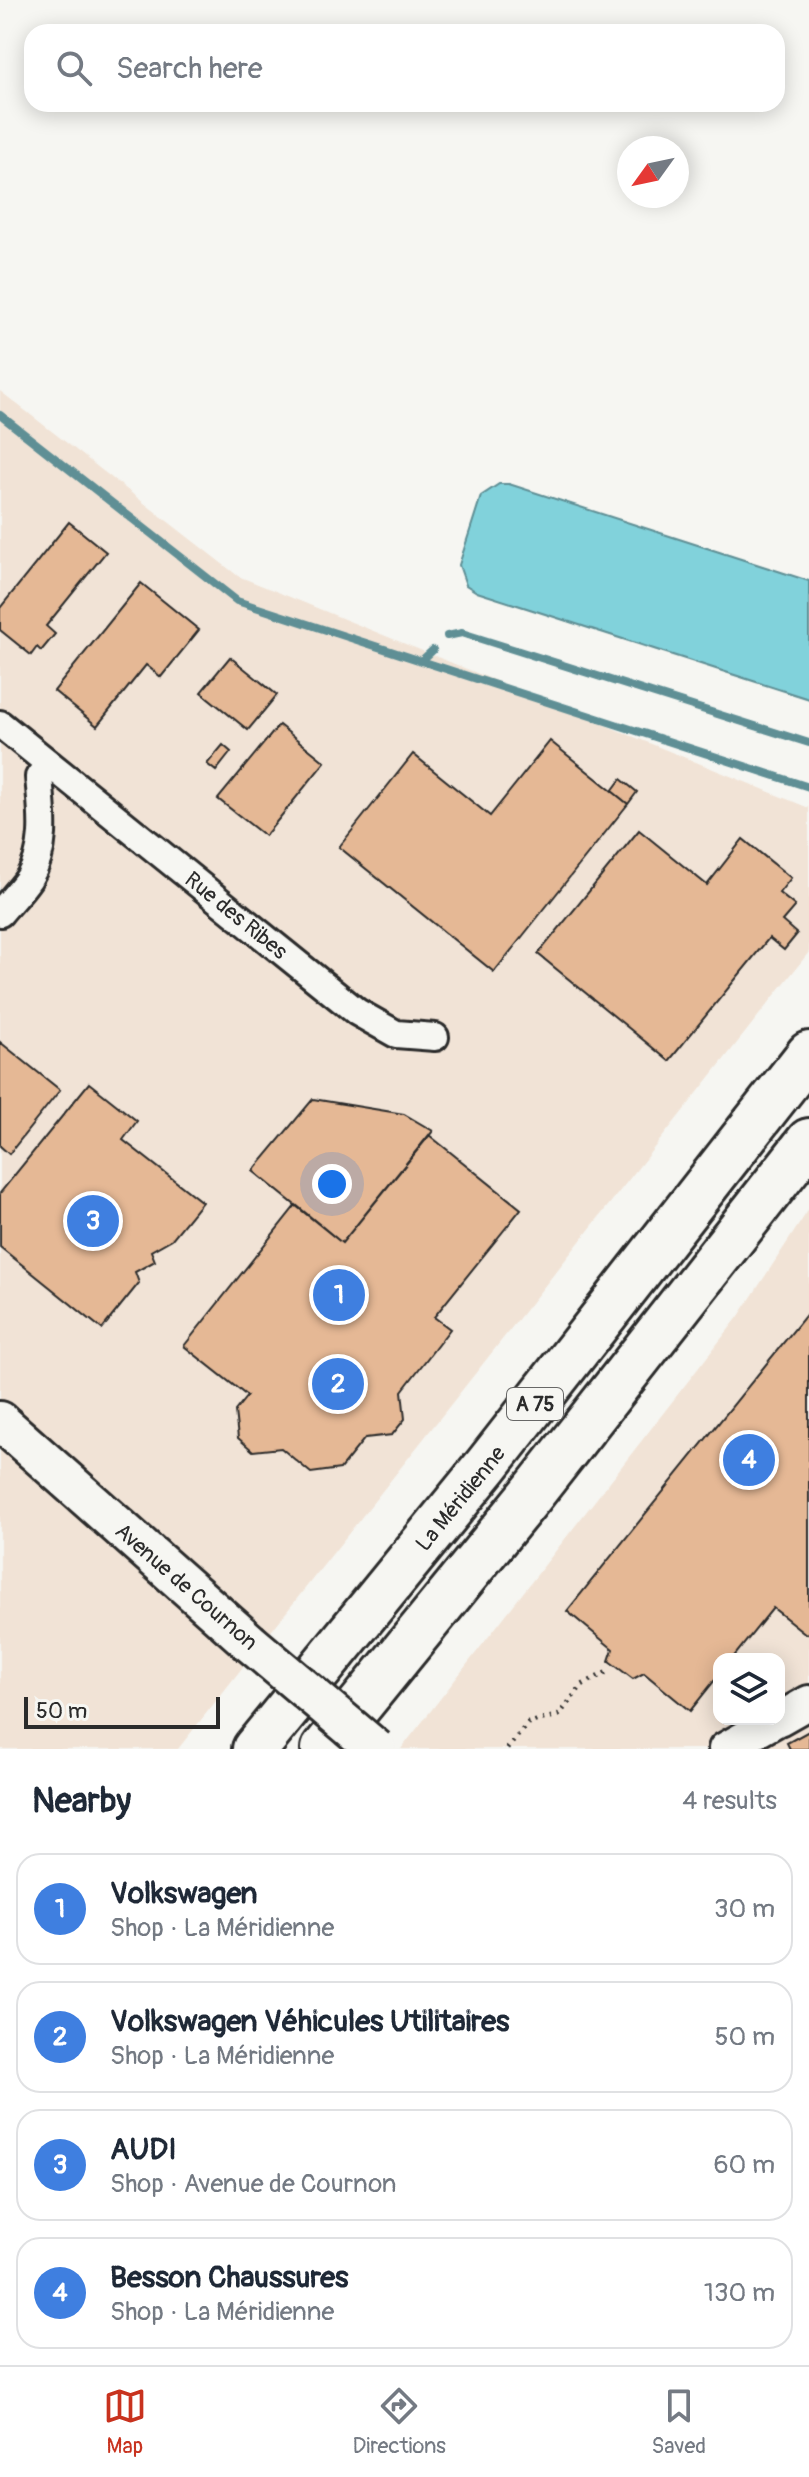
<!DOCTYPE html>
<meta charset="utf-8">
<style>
body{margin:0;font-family:Pangolin,sans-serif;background:#f6f6f7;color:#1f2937}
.controls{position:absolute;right:24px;bottom:24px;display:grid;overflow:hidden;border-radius:16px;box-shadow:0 4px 20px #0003}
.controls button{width:72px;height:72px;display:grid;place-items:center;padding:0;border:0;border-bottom:2px solid #e0e1e3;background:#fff;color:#1f2937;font:40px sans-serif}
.compass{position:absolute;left:617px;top:136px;width:72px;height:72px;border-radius:50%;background:#fff;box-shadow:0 4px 20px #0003;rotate:237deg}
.scale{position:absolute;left:24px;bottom:20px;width:196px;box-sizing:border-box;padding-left:8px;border:4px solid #2b2b2b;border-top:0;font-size:22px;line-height:28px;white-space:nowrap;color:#2b2b2b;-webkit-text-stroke:6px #f6f6f2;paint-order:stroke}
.you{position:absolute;left:332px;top:1184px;width:28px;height:28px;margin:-20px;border:6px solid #fff;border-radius:50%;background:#1a73e8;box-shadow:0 0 0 12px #1a73e833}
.badge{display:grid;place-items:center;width:52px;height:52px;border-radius:50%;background:#c8321e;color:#fff;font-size:26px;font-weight:700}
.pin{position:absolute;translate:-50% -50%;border:4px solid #fff;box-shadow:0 2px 8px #0006}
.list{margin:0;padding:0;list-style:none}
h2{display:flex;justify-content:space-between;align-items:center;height:104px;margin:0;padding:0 32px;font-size:34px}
h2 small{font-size:26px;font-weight:400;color:#747a83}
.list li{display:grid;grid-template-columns:52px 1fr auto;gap:24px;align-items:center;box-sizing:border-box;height:112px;margin:0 16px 16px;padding:0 16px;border:2px solid #e0e1e3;border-radius:24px}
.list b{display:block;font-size:30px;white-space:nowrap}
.list p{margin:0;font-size:26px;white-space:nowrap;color:#747a83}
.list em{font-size:26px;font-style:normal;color:#747a83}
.icon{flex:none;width:44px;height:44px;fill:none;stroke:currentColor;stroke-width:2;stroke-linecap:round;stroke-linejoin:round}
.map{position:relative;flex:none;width:809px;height:1749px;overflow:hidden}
.search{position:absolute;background:#fff;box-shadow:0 4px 20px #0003;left:24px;right:24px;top:24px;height:88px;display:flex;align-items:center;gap:20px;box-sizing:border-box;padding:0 28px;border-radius:24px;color:#747a83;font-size:30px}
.sheet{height:616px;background:#fff}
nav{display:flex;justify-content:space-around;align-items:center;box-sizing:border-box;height:112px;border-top:2px solid #e0e1e3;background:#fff;font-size:22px;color:#747a83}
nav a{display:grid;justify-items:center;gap:4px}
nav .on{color:#c8321e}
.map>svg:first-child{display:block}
.built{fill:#f1e3d6;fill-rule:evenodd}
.water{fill:#81d2db;stroke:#5f8f95;stroke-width:2}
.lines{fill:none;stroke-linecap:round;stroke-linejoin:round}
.stream{stroke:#5f8f95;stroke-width:8}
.building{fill:#e5b895;stroke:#2b2b2b;stroke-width:2}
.minor-casing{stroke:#2b2b2b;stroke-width:32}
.tertiary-casing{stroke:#2b2b2b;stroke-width:38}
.secondary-casing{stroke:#2b2b2b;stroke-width:44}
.motorway-casing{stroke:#2b2b2b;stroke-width:50}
.path{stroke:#2b2b2b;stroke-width:5;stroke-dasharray:2 6;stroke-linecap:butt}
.minor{stroke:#f6f6f2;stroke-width:26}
.tertiary{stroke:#f6f6f2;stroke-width:32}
.secondary{stroke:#f6f6f2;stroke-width:38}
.motorway{stroke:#f6f6f2;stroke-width:44}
.secondary-bridge-casing{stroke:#2b2b2b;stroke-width:44;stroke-linecap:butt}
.secondary-bridge{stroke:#f6f6f2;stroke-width:38}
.labels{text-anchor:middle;stroke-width:6;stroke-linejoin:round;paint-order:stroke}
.shield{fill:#f6f6f2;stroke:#686867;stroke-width:2}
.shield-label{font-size:20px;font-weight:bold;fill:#2b2b2b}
.street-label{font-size:22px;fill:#2b2b2b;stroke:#f6f6f2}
</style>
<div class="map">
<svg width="809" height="1749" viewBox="0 0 809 1749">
<rect width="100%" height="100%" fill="#f6f6f2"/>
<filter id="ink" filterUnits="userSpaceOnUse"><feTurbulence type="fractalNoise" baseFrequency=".0125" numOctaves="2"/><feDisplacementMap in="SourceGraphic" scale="16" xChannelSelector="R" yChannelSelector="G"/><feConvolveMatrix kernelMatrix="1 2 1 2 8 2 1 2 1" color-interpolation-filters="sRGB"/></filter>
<g filter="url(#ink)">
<path class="built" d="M0,391l238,185 571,232v144l-631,797h-178z
M809,1209v540h-408l338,-433zM719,1659h60v60h-60z"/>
<path class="water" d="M499,484h10l300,97v118l-332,-107 -11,-7 -7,-20 22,-69z"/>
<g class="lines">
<path class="stream" d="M0,415l237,186 572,186
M447,636l15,-3 347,110
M421,661l12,-11"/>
</g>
<path class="building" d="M69,522l37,30 -60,74 9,8 -14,17 -4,-4 -6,8 -31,-25v-22z
M141,583l58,47 -38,47 -15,-12 -49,61 -43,-35z
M230,657l47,38 -29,35 -47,-38z
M279,725l46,37 -60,74 -47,-37z
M550,741l78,63 -134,168 -155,-125 74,-93 77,62z
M223,745l8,7 -15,19 -9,-7z
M621,779l16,13 -9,12 -16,-13z
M639,830l68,55 36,-46 48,39 -12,15 16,13 -13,15 15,13 -13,16 -15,-12 -100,123 -131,-107z
M0,1042l60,48 -51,64 -9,-8z
M89,1083l48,38 -14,19 79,62 -30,37 -21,12 4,10 -20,11 4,11 -37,46 -102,-82v-54z
M313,1099l91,15 29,17 -91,112 -89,-72z
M429,1135l92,74 -87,108 16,12 -48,62 3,28 -13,16 -27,3 -25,31 -29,4 -30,-25 -28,3 -15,-13 -3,-27 12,-15 -63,-50 112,-141 46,38z
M809,1311v321l-3,2 -33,-26 -41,51h-13v16l-29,36 -46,-38 -11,6 -24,-18 4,-12 -46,-38z
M809,1731v18h-19l-3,-6z"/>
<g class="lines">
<defs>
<g id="minor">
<path id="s1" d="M0,724l357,288 39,22 39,3"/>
<path d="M0,913c9,-11 21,-23 29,-35 19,-31 13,-67 10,-101l10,-13"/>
</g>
<path id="tertiary" d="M779,1719l30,-17
M725,1749l53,-30"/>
<path id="secondary" d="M0,1421l249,221"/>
<g id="motorway">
<path id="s2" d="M255,1749l232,-284 322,-411"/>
<path d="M324,1749l207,-254 278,-354"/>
</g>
</defs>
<use href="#minor" class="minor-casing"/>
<use href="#tertiary" class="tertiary-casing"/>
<use href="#secondary" class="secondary-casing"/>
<use href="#motorway" class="motorway-casing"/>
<path class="path" d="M507,1749l21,-26 31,-8 23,-30 27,-14"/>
<use href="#minor" class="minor"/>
<use href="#tertiary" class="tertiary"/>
<use href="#secondary" class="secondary"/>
<use href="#motorway" class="motorway"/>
<defs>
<path id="secondary-bridge" d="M249,1642l127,107"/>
</defs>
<use href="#secondary-bridge" class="secondary-bridge-casing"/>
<use href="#secondary-bridge" class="secondary-bridge"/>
</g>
</g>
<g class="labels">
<rect class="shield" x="507" y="1388" width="56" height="32" rx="6"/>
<g class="shield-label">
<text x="535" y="1411">A 75</text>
</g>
<g class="street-label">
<text dy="8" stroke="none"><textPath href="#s1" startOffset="304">Rue des Ribes</textPath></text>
<text dy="8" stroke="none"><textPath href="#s2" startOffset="324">La Méridienne</textPath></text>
<text transform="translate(187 1586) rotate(41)" y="8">Avenue de Cournon</text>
</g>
</g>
</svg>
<div class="controls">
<button><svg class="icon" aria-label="layers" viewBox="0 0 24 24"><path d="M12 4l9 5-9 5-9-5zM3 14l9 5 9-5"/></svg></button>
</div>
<svg class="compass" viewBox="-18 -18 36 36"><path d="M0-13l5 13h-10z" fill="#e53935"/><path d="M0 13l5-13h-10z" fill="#747a83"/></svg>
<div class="scale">50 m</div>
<div class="you"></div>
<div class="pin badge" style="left:339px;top:1295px;background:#3f7fe0">1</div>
<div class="pin badge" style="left:338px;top:1384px;background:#3f7fe0">2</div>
<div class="pin badge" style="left:93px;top:1221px;background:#3f7fe0">3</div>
<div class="pin badge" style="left:749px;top:1460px;background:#3f7fe0">4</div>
<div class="search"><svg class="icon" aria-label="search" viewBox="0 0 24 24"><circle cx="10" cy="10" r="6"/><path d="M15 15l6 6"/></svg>Search here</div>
</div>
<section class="sheet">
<h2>Nearby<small>4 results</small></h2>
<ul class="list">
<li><span class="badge" style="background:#3f7fe0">1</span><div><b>Volkswagen</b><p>Shop · La Méridienne</p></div><em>30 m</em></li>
<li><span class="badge" style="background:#3f7fe0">2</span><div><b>Volkswagen Véhicules Utilitaires</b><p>Shop · La Méridienne</p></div><em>50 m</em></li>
<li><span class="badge" style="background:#3f7fe0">3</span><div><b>AUDI</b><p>Shop · Avenue de Cournon</p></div><em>60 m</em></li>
<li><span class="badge" style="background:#3f7fe0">4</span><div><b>Besson Chaussures</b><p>Shop · La Méridienne</p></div><em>130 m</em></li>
</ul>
</section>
<nav>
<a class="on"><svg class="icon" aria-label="map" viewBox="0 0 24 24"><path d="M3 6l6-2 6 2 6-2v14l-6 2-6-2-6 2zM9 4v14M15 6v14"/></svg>Map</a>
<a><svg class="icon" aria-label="directions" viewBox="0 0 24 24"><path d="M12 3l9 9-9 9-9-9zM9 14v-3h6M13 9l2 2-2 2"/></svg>Directions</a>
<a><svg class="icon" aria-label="saved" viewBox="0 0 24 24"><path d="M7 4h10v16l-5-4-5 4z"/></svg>Saved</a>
</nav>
